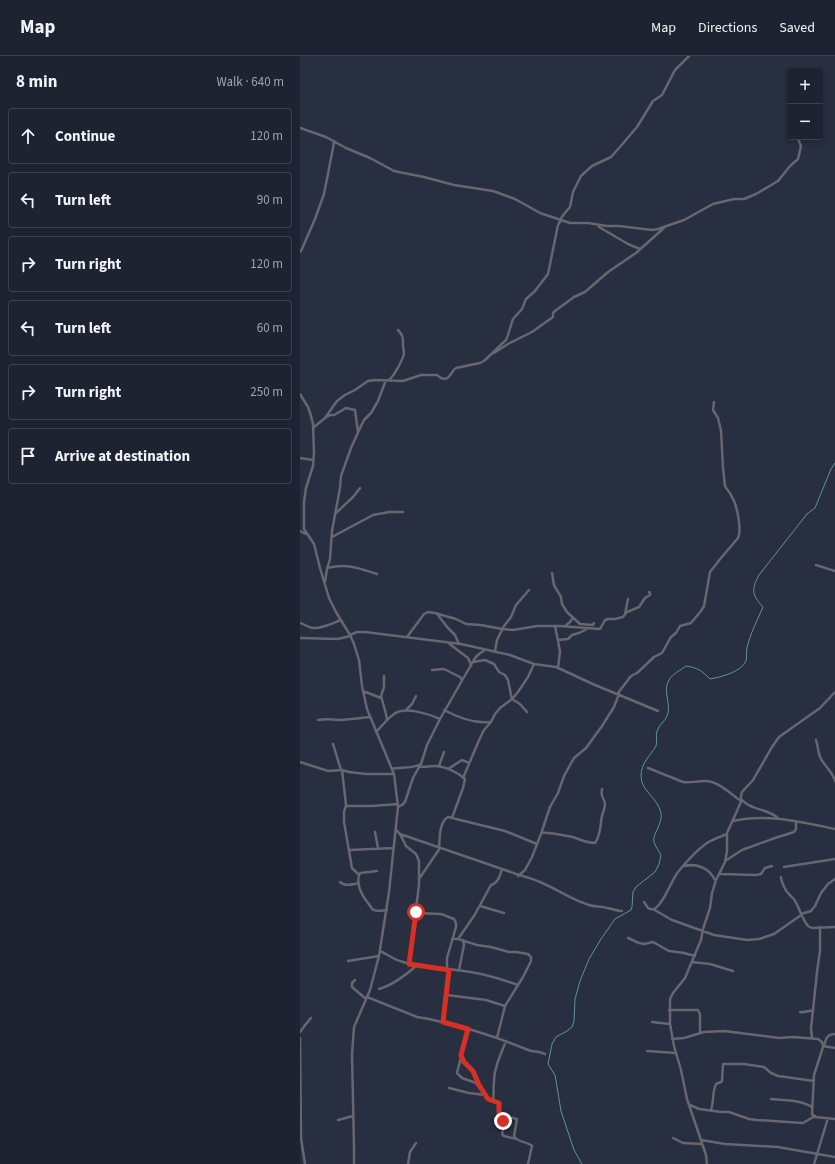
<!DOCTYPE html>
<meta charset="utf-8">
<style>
body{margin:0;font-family:"Source Sans 3",sans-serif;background:#2a2f3c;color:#f1f3f6}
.controls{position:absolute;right:12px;top:12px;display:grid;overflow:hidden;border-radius:4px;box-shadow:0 2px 6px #0003}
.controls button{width:36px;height:36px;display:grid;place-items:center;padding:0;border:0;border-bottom:1px solid #3b404c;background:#1d2330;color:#f1f3f6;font:20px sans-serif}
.stop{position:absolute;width:12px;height:12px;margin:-9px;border:3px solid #d93025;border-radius:50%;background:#fff}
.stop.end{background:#d93025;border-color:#fff;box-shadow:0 1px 4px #0008}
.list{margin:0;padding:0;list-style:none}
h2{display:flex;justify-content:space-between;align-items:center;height:52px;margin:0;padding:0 16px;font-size:17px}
h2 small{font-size:13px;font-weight:400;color:#a0a4ab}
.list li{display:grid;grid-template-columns:26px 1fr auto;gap:12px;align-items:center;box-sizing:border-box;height:56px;margin:0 8px 8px;padding:0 8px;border:1px solid #3b404c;border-radius:4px}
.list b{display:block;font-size:15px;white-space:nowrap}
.list em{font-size:13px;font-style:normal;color:#a0a4ab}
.icon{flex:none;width:22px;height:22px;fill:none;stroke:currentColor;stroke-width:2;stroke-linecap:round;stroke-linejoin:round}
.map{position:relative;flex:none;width:535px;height:1108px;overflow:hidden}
header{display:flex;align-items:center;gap:24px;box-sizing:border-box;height:56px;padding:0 20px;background:#1d2330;border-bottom:1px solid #3b404c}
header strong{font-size:19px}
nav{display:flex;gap:22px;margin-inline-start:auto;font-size:14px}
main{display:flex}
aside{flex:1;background:#1d2330}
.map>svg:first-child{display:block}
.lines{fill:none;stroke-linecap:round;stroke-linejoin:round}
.stream{stroke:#609499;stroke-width:1}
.street{stroke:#68666f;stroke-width:2.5}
.route{stroke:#d93025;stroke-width:5}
</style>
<header>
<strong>Map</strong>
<nav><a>Map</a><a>Directions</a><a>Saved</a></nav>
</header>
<main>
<aside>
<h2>8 min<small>Walk · 640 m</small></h2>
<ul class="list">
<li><svg class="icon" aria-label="ahead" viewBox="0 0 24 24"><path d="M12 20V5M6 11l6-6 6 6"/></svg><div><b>Continue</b></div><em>120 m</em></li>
<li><svg class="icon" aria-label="left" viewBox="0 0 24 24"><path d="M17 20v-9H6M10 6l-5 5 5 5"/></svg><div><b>Turn left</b></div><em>90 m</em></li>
<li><svg class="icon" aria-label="right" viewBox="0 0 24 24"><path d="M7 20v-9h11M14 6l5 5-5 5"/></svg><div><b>Turn right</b></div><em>120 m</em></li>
<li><svg class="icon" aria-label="left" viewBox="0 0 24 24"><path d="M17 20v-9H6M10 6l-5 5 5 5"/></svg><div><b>Turn left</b></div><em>60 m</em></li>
<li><svg class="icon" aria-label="right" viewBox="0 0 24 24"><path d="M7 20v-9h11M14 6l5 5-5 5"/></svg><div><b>Turn right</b></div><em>250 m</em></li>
<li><svg class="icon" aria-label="arrive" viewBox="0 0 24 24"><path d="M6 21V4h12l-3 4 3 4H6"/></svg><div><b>Arrive at destination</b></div></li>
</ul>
</aside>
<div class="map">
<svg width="535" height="1108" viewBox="0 0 535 1108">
<rect width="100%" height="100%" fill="#272f40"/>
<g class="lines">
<path class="stream" d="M282,1108l-8,-14 -13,-39 -6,-36 -7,-11 4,-20 4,-7 11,-6 5,-4 2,-6 1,-22 5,-18 9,-22 12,-20 14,-20 16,-9 1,-3 1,-15 3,-5 19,-15 4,-8 2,-9c-2,-4 -6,-9 -7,-13 -2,-8 9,-18 7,-29 -3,-15 -20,-22 -20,-37 0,-13 9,-20 15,-30 2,-5 -1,-10 1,-15 2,-6 8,-10 10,-15 5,-11 -5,-25 2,-36 3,-6 12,-10 17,-14 12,2 15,4 24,13 11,-2 31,-7 36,-18 1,-4 0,-9 1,-13 3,-14 10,-27 16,-41 -11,-12 -12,-17 -4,-32l48,-61 8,-6 16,-39 4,-6"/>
<path class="street" d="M0,72l26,9 20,11 24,10 24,13 30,6 30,8 39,6 22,8 25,14 30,10h18l19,3h12l33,4 6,-1 26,-9 29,-16 21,-5h10l12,-5 22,-13 12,-15 8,-7 3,-13 -3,-7
M260,164l4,-6 6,-7 3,-15 8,-16 11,-10 19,-9 8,-9 18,-21 16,-26 9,-6 13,-25 14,-14
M299,171l29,17 12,5
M0,196l2,-3 13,-30 9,-25 9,-46 1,-7
M194,297l14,-9 24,-12 21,-15v-4l2,-2 19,-14 11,-5 23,-20 28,-19 29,-26
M89,324c5,-4 13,-19 15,-26 0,-3 -1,-6 -1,-9 0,-7 0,-10 -5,-15
M0,338l8,13 3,9 2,8 1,29 -1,13 -7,22 -2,14v27l10,15 6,24 9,30 7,14 14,23 4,9 5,16 3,26 5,23 27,65 4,33 -9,85 -10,64 -9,34 -16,37 -2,27 2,94v16
M25,362l12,-17 8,-6 10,-5 13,-9 7,-1 28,1 18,-6h16l4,3 4,1c6,-1 6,-8 11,-11l24,-5 4,-2 22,-21 2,-5 3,-10 2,-6 9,-10 4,-10 9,-8 13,-17 10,-49 3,-5
M13,372l12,-10 5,-3h4l12,-7 9,2 3,22
M0,402l13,2
M35,458l18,-17 7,-9
M0,475l6,3
M32,481l41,-22 16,-3h14
M516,509l19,6
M27,512c20,-5 31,0 50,6
M252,517l2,12 7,12 1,7 5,8 13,12 13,1 1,-2
M25,526l2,-13 3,-10 2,-28 8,-43 1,-12 10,-28 10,-22 3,-6 7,-7 7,-12 8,-21
M137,558l11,14 7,7 4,9
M325,558l3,-15
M0,567c4,1 8,4 12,5 7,1 23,-5 28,-8
M255,570l5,25 -2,17
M265,570l5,-4 3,-4
M202,573l11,1 24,-4h23l40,3 5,-9 3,-1h7l8,-2 4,-5 12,-5 6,-9 5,-3v-2l-1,-1
M50,579l7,-3h8l96,12 49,11 24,9 22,3 39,18 63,26
M107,581l17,-23 4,-2 7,1 21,6 10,5 15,1 21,4
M0,582l38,1 12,-3
M258,584l10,-1 4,-4 7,-2 8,-4
M147,586l21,16 2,4 1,4
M195,595l2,-11 7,-14 7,-9 5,-12 13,-15
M173,606l12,-2 9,4 5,8 6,3 3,5 3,15 1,4
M132,614l12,-1 16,8 2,3
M84,620v11l-3,9 5,18 1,6
M63,635l18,7
M318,637l13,-17 6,-3 17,-16 8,-4 9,-16 5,-4 4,-7 11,-3 10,-12 3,-5 6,-34 11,-14 17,-20c4,-8 -1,-33 -6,-41 -2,-5 -5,-7 -7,-11l-2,-18 -2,-37 -3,-13 -5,-8 1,-8
M212,643l8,5 7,8
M144,654c15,8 30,14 46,12
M105,655l7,-7 4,-8
M18,664c7,-1 13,-1 19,0 11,0 22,-2 33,-3
M76,676c6,-6 11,-13 18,-18 11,-8 35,0 46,5
M516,684c2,6 2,13 5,19 4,7 12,14 14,22
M33,688l8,26
M0,706l28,9 14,-1 7,2 17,2h28
M118,710c5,2 10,0 16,0 11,0 23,6 31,13l-2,9 -11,30
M139,710l5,-14
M348,712l35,14c8,1 15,-1 22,-1 14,0 25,13 36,20
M92,713c9,-2 20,0 29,-5l6,-19 13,-26 35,-61 4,-4 6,-4
M148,713l14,-9 7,3
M42,714l4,35 -2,7v10l8,46 7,7
M163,722l17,-40 4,-8 7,-8 4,-8 5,-6 12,-9 6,-7 10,-15 6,-13
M442,744c10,11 25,8 36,18
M46,750h26l26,-2
M98,751l4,-2 3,-3 8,-24 6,-11
M433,765c33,-8 69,1 102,8
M96,774l4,4 6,12 10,8 3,7v24l-10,79
M75,776l3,16
M242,777c5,-1 25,3 31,4 8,3 14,6 22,6 6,-8 5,-18 7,-27 1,-4 3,-8 3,-12 0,-6 -5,-5 -3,-15
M100,778l105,36c12,5 24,7 35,12 17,7 32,18 49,23 6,2 12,1 18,3 6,1 10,3 15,3
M139,791c1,-9 0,-25 9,-30l57,14 32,13
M49,794l45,-2
M425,805l17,-11 33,-12 19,-6 2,-3v-7
M384,810c13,-3 25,2 31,14
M484,811l51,-8
M77,815l-17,2c-5,10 2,23 8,30 2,2 3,6 6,7 4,2 9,0 13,0
M420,818l36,1 5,-1 4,-6 7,-2
M218,820l7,-6 7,-13 9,-23 9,-27 8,-14 6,-17 10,-18 12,-10 16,-22 12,-19 5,-13
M481,821c0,4 5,15 8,17 2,3 5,4 6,7 5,8 7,18 13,25l4,2 23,-1
M119,823l21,-31
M40,826c5,5 13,2 19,1
M344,846l4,6c2,1 3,2 6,1 9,-4 17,-28 24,-37 7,-9 20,-23 29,-29 6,-4 13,-6 20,-9
M180,850l24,7
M353,853l19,11 42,15 33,5 12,-1 15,-5 30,-21 7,-2 4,-5 6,-13 7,-9 7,-5
M116,857l25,1 13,5 2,4v4l-9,31v11
M328,882l11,5 5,1 9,-2 16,9 15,2 11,3
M152,883h6l19,6 14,2 18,5h7l12,2 3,3v4l-8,16 -18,29 -8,32
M158,883l16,-23 17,-31c7,-2 9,-9 11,-16
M80,895c7,3 13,8 20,10 20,7 43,7 64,10 19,2 37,8 54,14
M48,905l31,-5
M392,906l18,2 23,7
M159,914l5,-25 -1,-5
M55,924l-3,3v4l14,12
M79,933c14,-4 27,-14 38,-24
M147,939l39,5 19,6
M67,941l50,20 12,2 34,8 34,11 34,13 8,1 6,2
M369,954h29l2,4v19
M500,956c5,1 8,-2 13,-1
M143,966l6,-52
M352,966l18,2
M168,973l-11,44 5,5 14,5 13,17 10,3v8l1,4 17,4 -3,17c4,7 13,5 18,10l-4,18
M0,976l6,-8 5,-6
M0,982l1,100 4,26
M512,982l-1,-9 6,-57 3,-21v-24
M372,983l12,-1 20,-6 20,-1 55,7 14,-1 25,2 4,3 1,5 -9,28 -2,39 3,3 20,2
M523,990l12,2
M524,990c2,-7 3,-12 11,-12
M347,995l29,2
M161,999l3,7 9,9 6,14
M149,1032l20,5 16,2
M471,1043c12,1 30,1 41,8
M193,1045c1,-6 0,-13 1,-19 0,-14 7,-28 12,-41
M390,1049l9,4 22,3h8l20,7 8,1 46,3 12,-7
M411,1054c3,-8 1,-18 5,-26l5,-2 1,-1 1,-17h21l20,3 7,6 7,3 36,5
M201,1059l3,12 -2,7 2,2 12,3
M38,1064l15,-4
M373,1082l10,5 19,1
M401,1084l24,4 53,3 57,10
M108,1108l2,-12 6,-9
M407,1108l-1,-9 -19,-56 -6,-29 -7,-24 -4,-22v-25l3,-6 12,-15 16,-38 2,-11 7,-21 2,-15 4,-13 9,-18 2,-11v-18l14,-31v-6l1,-4 11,-12 19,-33 7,-10 41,-29 15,-16
M514,1108l14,-46"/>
</g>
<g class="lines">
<path class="route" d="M116,856l-7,52 40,6 -6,52 25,7 -7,26 3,7 9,9 6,14 9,14 11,4v10l2,2 2,6"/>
</g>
</svg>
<div class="controls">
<button>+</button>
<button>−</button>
</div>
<div class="stop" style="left:116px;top:856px"></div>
<div class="stop end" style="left:203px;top:1065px"></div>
</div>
</main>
